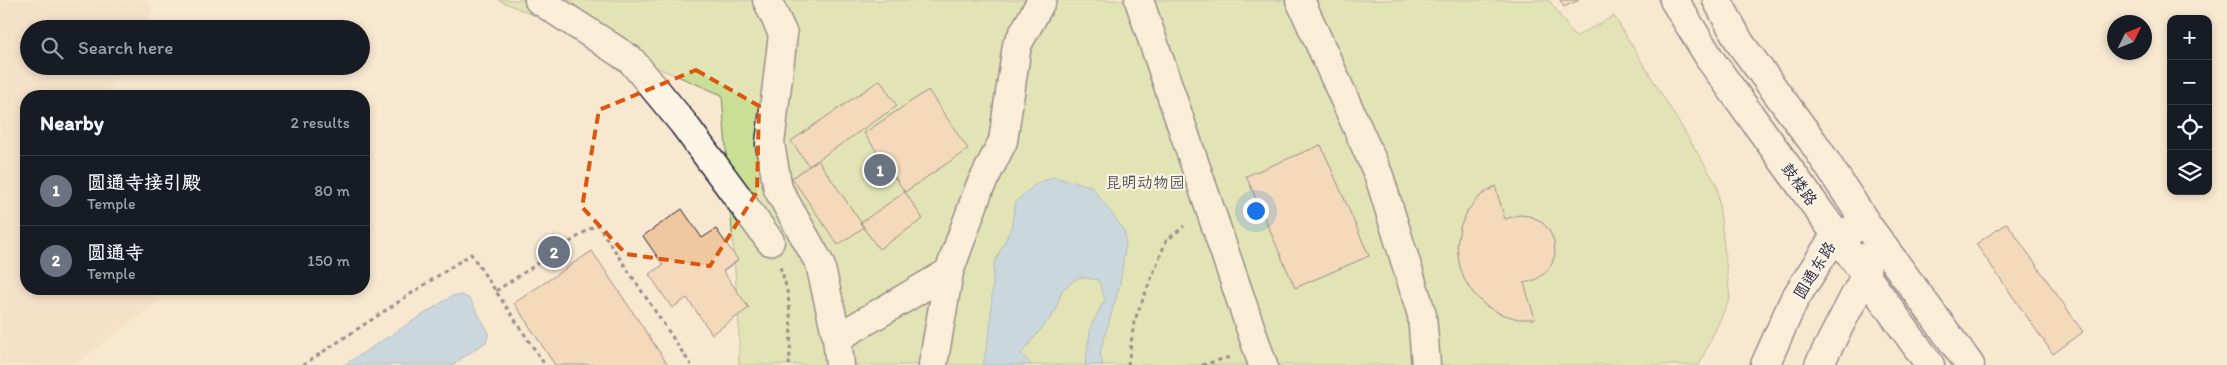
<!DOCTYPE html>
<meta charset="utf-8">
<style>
body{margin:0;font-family:Itim,"LXGW WenKai TC",sans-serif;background:#20242c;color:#f1f3f6}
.controls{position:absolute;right:15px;top:15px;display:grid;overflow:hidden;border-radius:10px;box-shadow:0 2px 8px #0003}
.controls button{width:45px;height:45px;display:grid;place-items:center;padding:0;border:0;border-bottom:1px solid #363941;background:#171b24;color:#f1f3f6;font:25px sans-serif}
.compass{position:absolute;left:2107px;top:15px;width:45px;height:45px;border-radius:50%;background:#171b24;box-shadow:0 2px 8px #0003;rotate:47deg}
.you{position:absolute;left:1255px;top:210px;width:18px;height:18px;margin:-12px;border:4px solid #fff;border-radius:50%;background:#1a73e8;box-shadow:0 0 0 8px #1a73e833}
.badge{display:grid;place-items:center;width:32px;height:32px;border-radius:50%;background:#d93025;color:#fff;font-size:16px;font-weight:700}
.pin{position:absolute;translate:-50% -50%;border:2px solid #fff;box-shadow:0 1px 5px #0006}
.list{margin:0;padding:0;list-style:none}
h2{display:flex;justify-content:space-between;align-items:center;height:65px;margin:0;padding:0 20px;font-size:21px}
h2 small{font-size:16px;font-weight:400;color:#9ea1a6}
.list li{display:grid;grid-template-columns:32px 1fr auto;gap:15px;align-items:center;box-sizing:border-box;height:70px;padding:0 20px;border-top:1px solid #363941}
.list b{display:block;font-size:19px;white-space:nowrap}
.list p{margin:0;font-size:16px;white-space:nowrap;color:#9ea1a6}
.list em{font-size:16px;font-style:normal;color:#9ea1a6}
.icon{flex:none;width:28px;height:28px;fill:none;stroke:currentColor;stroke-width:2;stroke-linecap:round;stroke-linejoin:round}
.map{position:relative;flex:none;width:2227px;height:365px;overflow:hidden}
.search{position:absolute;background:#171b24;box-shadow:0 2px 8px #0003;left:20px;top:20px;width:350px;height:55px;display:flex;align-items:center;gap:12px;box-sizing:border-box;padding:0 18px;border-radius:28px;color:#9ea1a6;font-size:19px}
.panel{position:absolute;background:#171b24;box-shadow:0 2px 8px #0003;left:20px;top:90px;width:350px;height:205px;border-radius:20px}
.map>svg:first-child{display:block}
.built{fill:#f2dabf}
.green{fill:#cadf95;stroke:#768068}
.water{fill:#92c6ef;stroke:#6584a7}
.building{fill:#f0c8a0;stroke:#22223b}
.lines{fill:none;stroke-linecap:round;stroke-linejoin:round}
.minor-casing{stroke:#22223b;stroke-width:31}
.major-casing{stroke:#22223b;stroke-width:31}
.path{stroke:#22223b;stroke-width:3;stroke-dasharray:4 4;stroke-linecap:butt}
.minor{stroke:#fcf5e5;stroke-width:28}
.major{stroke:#fcf5e5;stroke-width:28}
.marked{fill:none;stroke:#de560e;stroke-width:4;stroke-dasharray:10 6;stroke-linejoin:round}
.labels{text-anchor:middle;stroke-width:4;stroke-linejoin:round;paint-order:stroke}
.park-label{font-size:16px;fill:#4c5152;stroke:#fcf5e5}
.street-label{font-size:16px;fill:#22223b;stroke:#fcf5e5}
</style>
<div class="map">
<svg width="2227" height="365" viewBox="0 0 2227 365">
<rect width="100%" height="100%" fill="#f8e8d0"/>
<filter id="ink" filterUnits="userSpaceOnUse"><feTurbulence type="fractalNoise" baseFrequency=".02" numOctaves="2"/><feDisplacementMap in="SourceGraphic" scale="10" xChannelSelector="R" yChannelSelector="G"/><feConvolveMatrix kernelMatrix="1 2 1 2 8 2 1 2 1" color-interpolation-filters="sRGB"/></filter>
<g filter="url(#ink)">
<path class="built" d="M0,0h146l7,10 -10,19h-114v37h93l-16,30h-80v193h125l9,11 -86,65h-74z"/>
<path class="green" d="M498,0h1051l26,37 39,-21 103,169 13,113 -31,67h-960v-40l-17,-230z"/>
<path class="water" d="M1053,177l38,9 33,44 2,12 -6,42 -20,69 3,12h-18l6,-39 14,-27 -7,-19 -19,-3 -17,13 -7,22 -34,42 11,11h-49l7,-36 4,-65 17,-36 5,-27 20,-17z
M461,295l9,4 19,34 -3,9 -34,23h-108l108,-69z"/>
<path class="building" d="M1560,0h19l-15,7z
M880,80l17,26 -88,60 -18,-25z
M928,90l40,59 -63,43 -41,-59z
M1321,145l48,111 -74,32 -49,-112z
M818,160l46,67 -26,18 -46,-67z
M1495,186l10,33 14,-4 11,1 11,5 8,9 5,11 1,12 -3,11 -7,9 -10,7 -11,3 11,36h-17l-17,-5 -15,-8 -12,-12 -10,-15 -5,-16 -2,-18 3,-18 8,-17 12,-14z
M905,192l18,27 -44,30 -19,-26z
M682,209l20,29 14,-9 22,31 -15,11 26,37 -37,26 -25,-36 -15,10 -23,-34 14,-9 -20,-29z
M2007,223l76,109 -30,22 -77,-110z
M592,251l76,114h-113l-41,-62z"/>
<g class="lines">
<defs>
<path id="minor" d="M539,0l92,60 52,63 87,118
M767,0l16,34 -13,110 8,45 42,75 17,74 3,27
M1139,0l124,365
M1300,0l79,176 43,139 4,50
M837,338l112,-66
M933,365l16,-93 30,-83 24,-48 14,-96 25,-45"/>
<path id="major" d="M1674,0l38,62 218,303
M1717,0l23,43 73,99 55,84 102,139
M1765,365l29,-65 42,-66 16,-4
M1819,365l47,-91 1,-17"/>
</defs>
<use href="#minor" class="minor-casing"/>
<use href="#major" class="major-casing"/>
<path class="path" d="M780,267c12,31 12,65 9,98
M496,291l101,-67 94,141
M303,365l168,-111 74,111
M1128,365l6,-43 32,-81 18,-15
M1202,365l28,-8"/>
<use href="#minor" class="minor"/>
<use href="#major" class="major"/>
</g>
</g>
<path d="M0 0H2227V365H0ZM696,70l63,36 -2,86 -47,74 -84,-12 -44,-47 17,-97z" fill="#f8e8d0" fill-opacity=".55" fill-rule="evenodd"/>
<path class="marked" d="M696,70l63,36 -2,86 -47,74 -84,-12 -44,-47 17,-97z"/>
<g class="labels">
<g class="park-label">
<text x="1145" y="188">昆明动物园</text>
</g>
<g class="street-label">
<text transform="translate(1800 184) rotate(54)" y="6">鼓楼路</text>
<text transform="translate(1814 270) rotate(-58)" y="6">圆通东路</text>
</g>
</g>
</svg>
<div class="controls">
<button>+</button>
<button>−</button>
<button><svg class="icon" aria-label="locate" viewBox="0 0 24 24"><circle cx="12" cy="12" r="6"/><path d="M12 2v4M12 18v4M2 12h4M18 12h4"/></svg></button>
<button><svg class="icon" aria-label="layers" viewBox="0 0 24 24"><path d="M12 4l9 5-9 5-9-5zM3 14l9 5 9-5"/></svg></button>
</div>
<svg class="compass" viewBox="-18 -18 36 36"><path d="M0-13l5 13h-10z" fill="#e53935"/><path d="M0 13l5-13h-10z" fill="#9ea1a6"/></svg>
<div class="you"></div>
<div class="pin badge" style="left:880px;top:170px;background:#6b7280">1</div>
<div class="pin badge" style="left:554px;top:252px;background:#6b7280">2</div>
<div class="search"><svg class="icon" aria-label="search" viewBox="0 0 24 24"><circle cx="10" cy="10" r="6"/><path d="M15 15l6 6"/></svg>Search here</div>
<section class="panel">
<h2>Nearby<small>2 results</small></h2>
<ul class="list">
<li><span class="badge" style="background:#6b7280">1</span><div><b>圆通寺接引殿</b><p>Temple</p></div><em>80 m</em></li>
<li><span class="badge" style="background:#6b7280">2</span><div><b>圆通寺</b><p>Temple</p></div><em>150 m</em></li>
</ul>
</section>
</div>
